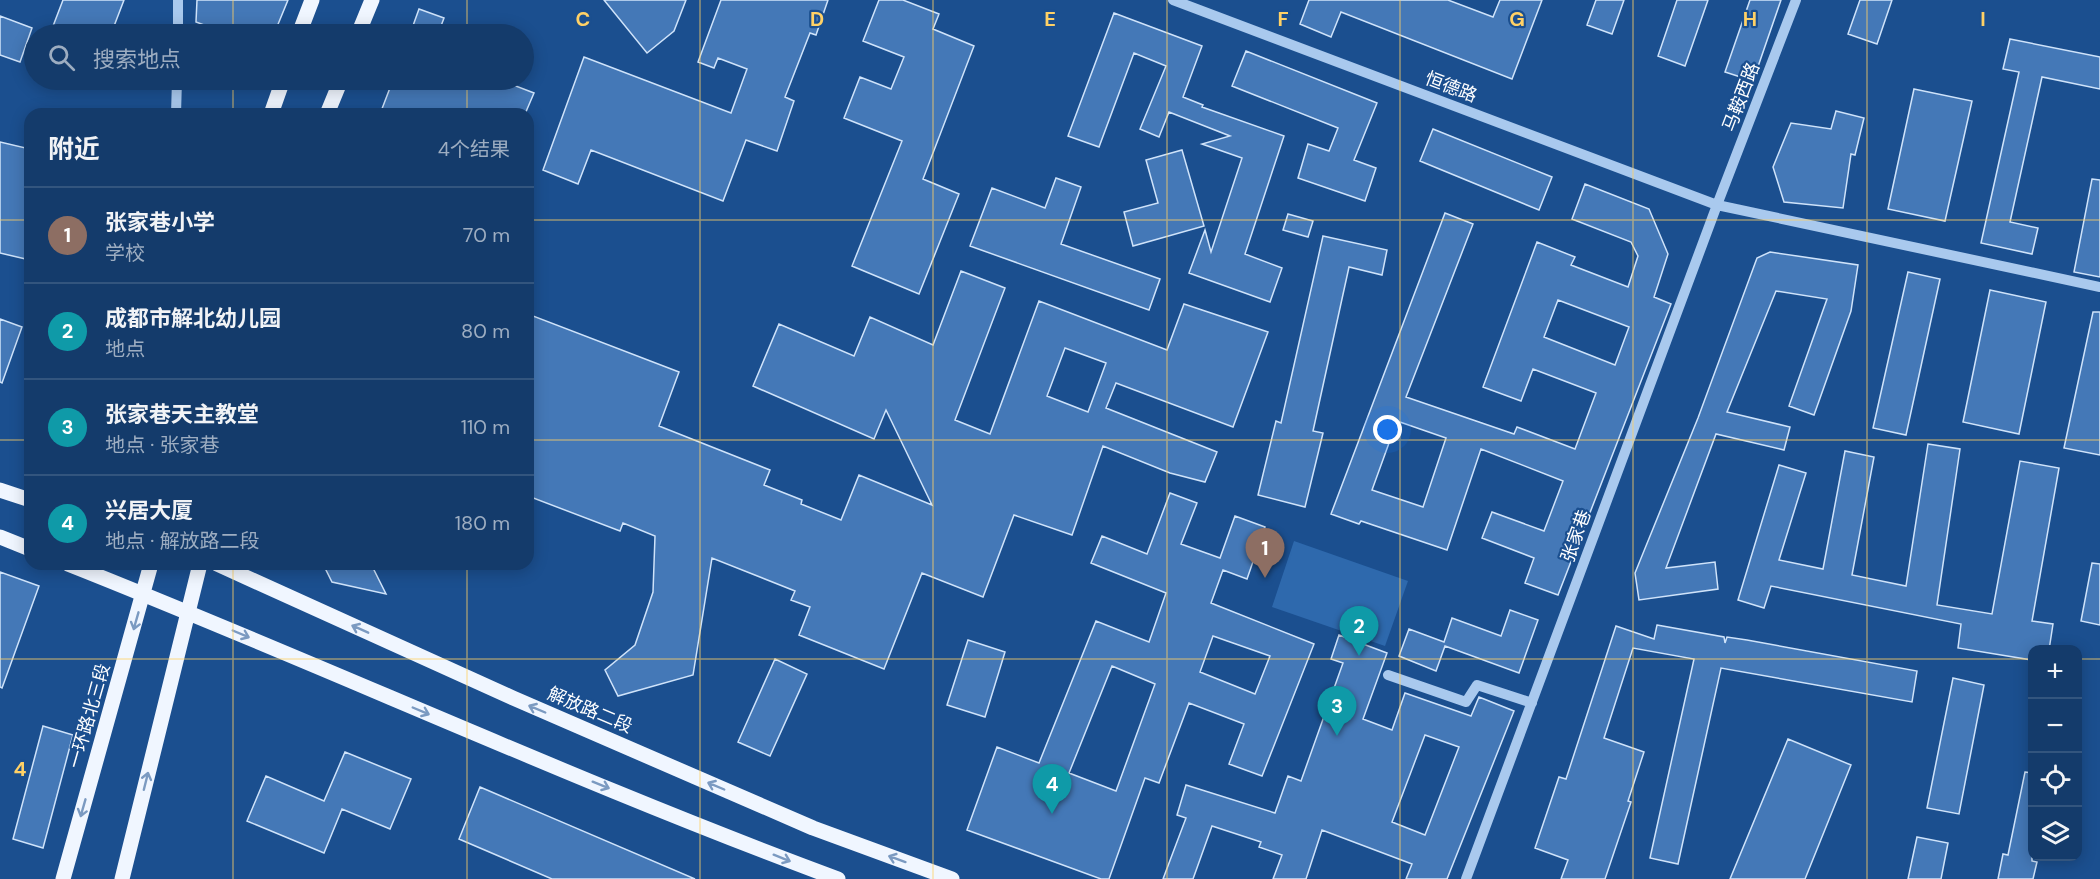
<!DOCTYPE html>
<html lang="zh">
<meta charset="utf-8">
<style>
body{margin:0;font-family:"DM Sans","Noto Sans SC",sans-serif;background:#214673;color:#f1f3f6}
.controls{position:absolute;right:18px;bottom:18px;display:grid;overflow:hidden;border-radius:12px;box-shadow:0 3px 15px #0003}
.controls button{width:54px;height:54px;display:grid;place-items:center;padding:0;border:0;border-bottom:2px solid #33557e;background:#143b6b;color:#f1f3f6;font:30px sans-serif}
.you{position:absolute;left:1388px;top:430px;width:21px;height:21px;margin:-15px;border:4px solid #fff;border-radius:50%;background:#1a73e8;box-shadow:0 0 0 9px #1a73e833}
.badge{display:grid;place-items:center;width:39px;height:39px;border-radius:50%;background:#ffd166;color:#fff;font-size:20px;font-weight:700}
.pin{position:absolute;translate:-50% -50px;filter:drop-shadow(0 2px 3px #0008)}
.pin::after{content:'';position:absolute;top:32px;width:21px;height:18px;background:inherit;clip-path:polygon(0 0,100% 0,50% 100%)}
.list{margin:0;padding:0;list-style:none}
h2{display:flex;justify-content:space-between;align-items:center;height:78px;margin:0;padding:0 24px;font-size:26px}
h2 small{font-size:20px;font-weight:400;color:#9dadc1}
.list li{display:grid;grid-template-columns:39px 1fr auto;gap:18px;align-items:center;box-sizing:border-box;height:96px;padding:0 24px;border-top:2px solid #33557e}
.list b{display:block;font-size:22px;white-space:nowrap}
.list p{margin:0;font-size:20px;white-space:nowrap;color:#9dadc1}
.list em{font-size:20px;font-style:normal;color:#9dadc1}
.icon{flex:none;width:33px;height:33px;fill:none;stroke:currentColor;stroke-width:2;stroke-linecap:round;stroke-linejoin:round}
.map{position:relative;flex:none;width:2100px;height:879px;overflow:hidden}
.search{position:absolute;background:#143b6b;box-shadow:0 3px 15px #0003;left:24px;top:24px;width:510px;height:66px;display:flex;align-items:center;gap:15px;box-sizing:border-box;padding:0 21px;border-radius:33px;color:#9dadc1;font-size:22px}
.panel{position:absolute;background:#143b6b;box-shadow:0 3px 15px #0003;left:24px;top:108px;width:510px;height:462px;border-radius:18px}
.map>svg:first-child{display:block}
.green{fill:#2e69ad}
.building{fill:#4478b7;stroke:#cfe3fa;stroke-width:1.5;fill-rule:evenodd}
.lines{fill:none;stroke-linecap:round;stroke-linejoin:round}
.minor{stroke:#a9c9ee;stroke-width:10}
.major{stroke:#f0f6ff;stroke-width:15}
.oneway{stroke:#7b9ac1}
.grid{fill:none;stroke:#ffd166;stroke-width:1.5;stroke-opacity:0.55}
.labels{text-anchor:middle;stroke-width:4.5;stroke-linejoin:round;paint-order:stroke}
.street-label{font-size:18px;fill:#fff;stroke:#1b4f8f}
.grid-label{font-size:20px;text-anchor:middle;font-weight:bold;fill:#ffd166;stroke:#1b4f8f;stroke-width:4.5;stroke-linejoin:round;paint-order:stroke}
</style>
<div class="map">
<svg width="2100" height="879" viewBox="0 0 2100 879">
<rect width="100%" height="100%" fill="#1b4f8f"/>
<path class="green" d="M1294,541l114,40 -23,65 -113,-39z"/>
<path class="building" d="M63,0h61l-13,34h-61z
M197,0h91l-14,34h-46l-32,-12z
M604,0h82l-12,31 -27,22z
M721,0h107l-12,35 -6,-2 -25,64 9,4 -17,50 -31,-11 -23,61 -132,-51 -13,34 -35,-14 41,-113 147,56 16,-44 -29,-11 -4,10 -16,-6z
M879,0h24l36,14 -6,15 41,17 -51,133 36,15 -40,100 -67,-28 50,-125 -58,-23 16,-41 31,12 13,-32 -41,-16z
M1309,0h139l45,17 7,-17h42l-30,79 -171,-67 -10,25 -31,-13z
M1596,0h28l-12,34 -25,-9z
M1677,0h31l-23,66 -27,-10z
M1750,0h31l-28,81 -28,-9z
M1860,0h32l-15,44 -29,-10z
M419,9l25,9 -6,16h-28z
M1114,13l88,33 -19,51 20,8 -1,2 82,29 -39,118 37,14 -12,34 -81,-29 16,-43 6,22 31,-94 -40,-14 28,-8 -61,-24 -10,25 -19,-8 26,-63 -32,-13 -35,94 -31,-11z
M0,16l32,12 -12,34 -20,-7z
M2010,39l90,18v32l-58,-12 -32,145 28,6 -6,26 -51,-11 38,-171 -16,-3z
M1246,51l131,52 -23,57 22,8 -11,33 -67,-23 10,-34 21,7 9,-23 -106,-42z
M393,80h107l34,13 -9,21h-145z
M1914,89l58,12 -27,120 -57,-12z
M1836,111l28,7 -9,37 -4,-1 -8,54 -59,-6 -11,-35 18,-44 40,6z
M1433,129l119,48 -13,33 -119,-49z
M0,142l30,7v111l-30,-7z
M1182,150l22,76 -71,20 -9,-34 34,-9 -12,-43z
M1056,178l25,9 -20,57 99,35 -11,31 -179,-64 22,-58 53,20z
M2092,179l8,1v97l-26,-5z
M1585,184l64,25 19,45 -14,43 17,7 -113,291 -33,-12 9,-25 -52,-20 10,-26 52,19 19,-50 -82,-32 -34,101 -86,-29 -2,3 -28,-10 114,-301 28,11 -67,173 108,37 3,-7 58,22 21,-56 -63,-24 -12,32 -38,-14 54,-145 38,15 -4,8 57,22 10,-31 -7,-14 -59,-23zM1558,300l71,27 -14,38 -71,-28zM1397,421l49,17 -23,69 -51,-17z
M1288,214l25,7 -5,16 -25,-7z
M1323,236l64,14 -5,25 -33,-8 -36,164 10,2 -18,74 -47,-12 18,-74 5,2z
M1770,252l88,13 -7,46 -37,104 -25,-9 38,-107 -51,-8 -49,121 63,15 -6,23 -68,-16 -50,134 49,-6 3,27 -79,11 -4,-27 63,-155 59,-160z
M961,271l44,17 -50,132 35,14 49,-133 128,49 17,-46 84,28 -35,95 -117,-44 -10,25 111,44 -12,30 -35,-9 -67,-27 -31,89 -58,-20 -31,82 -61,-24 -38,96 -85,-34 11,-28 -19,-7 4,-9 -83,-33 -19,117 -75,21 -13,-26 30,-25 18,-53 2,-56 -32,-13 -3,8 -92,-35v-182l151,58 -20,54 111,44 -6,15 38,15 -1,4 40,16 18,-45 73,30 -46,-95 -12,29 -121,-53 26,-62 75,32 16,-39 63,28zM1065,348l41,15 -18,49 -41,-16z
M1908,272l32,7 -34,156 -33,-7z
M1990,290l56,12 -27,132 -56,-12z
M2093,312h7v143l-36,-7z
M0,319l22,8 -20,56 -2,-1z
M1928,444l32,5 -23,156 55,9 28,-153 39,7 -27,153 21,3 -4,26h-17v10l-74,-12 3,-24 -190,-38 -7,22 -26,-8 41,-135 27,8 -27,87 44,9 22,-118 29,6 -22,118 54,11z
M1170,493l27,10 -16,41 39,14 15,-42 30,11 -18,52 -24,-9 -12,33 103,41 -52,132 -33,-12 15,-40 -55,-21 -30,80 -14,-5 -36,101h-8l-134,-49 30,-83 42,16 57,-142 53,21 17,-49 -75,-30 11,-27 45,18zM1213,636l57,20 -15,38 -55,-22zM1112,666l43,18 -39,107 -47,-18z
M2092,563l8,1v61l-19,-4z
M323,564h48l15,30 -54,-12z
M0,572l39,14 -37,102 -2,-1z
M1510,610l28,10 -19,53 -74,-27 -9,25 -37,-15 10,-27 35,13 8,-24 49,18z
M1657,625l67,12 1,6 2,-6 20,3 170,31 -5,31 -191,-34 -43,196 -28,-6 44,-199 -61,-11 -29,90 40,14 -16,49 3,1 -26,77h-44l7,-19 -33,-12 24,-71 7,2 50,-153 38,13z
M1339,635l48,18 -24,66 29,11 13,-37 66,23 8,-19 35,14 -67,168h-41l6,-15 -90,-34 -16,49h-33l9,-24 -23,-8 2,-5 -49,-16 -19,53h-30l23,-61 -9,-3 9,-30 89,28 13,-37 13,5 42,-118 -12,-4zM1425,735l34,12 -34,88 -33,-13z
M968,640l37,12 -20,65 -38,-12z
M775,659l32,15 -37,82 -32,-14z
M1953,678l31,7 -25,129 -32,-6z
M43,726l30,9 -30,113 -30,-9z
M1788,739l63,26 -46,114h-75z
M345,752l66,27 -21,50 -48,-20 -18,44 -77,-32 19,-45 58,25z
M2025,772l7,1v88l5,1 -4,17h-35l5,-25 5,1z
M480,787l215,92h-143l-93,-40z
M1917,837l31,6 -7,36h-33z"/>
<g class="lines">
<path class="minor" d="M1173,0l544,205 383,82
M178,34v-34
M176,114l1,-34
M1388,675l78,27 11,-17 55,18
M1466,879l251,-674 79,-205"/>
<path class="major" d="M299,34l13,-34
M358,34l14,-34
M271,114l12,-34
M327,114l14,-34
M0,490l30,10
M0,537l30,12
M68,564c258,102 510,219 770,315
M217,564l296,134 300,130 139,51
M63,879l88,-315
M122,879l78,-315"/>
</g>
<defs><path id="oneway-shaft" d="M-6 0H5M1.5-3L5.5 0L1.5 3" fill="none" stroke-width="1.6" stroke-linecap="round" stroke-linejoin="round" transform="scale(1.5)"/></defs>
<g class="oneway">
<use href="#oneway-shaft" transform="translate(136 621) rotate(106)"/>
<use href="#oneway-shaft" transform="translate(360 629) rotate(-156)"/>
<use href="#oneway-shaft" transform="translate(241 634) rotate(23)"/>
<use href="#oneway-shaft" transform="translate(537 709) rotate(-157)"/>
<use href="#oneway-shaft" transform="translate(421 711) rotate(23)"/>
<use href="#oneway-shaft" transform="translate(146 781) rotate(-76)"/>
<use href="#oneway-shaft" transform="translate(601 785) rotate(22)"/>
<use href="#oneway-shaft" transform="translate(716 786) rotate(-157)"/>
<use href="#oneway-shaft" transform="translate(83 808) rotate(106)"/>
<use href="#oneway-shaft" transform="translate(782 858) rotate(22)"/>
<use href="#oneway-shaft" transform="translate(897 859) rotate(-160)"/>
</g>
<path class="grid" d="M233,0v34M467,0v34M700,0v879M933,0v879M1167,0v879M1400,0v879M1633,0v879M1867,0v879M233,80v34M467,80v34M0,220h30M528,220h1572M0,440h30M528,440h1572M233,564v315M467,564v315M0,659h2032M2078,659h22"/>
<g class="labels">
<g class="street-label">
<text transform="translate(1451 87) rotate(21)" y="6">恒德路</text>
<text transform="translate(1741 97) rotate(-69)" y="6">马鞍西路</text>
<text transform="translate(1576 536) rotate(-70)" y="6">张家巷</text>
<text transform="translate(590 710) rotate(23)" y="6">解放路二段</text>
<text transform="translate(89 716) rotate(-74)" y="6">一环路北三段</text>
</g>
</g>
<g class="grid-label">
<text x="583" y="26">C</text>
<text x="817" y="26">D</text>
<text x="1050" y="26">E</text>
<text x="1283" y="26">F</text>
<text x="1517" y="26">G</text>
<text x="1750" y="26">H</text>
<text x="1983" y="26">I</text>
<text x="20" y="776">4</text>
</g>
</svg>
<div class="controls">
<button>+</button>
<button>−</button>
<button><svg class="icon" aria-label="locate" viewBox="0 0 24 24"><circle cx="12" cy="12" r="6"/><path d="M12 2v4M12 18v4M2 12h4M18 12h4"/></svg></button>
<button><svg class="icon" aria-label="layers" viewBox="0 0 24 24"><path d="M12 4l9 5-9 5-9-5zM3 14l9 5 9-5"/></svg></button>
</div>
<div class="you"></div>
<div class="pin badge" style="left:1265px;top:578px;background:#8d6e63">1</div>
<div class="pin badge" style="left:1359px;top:656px;background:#0f9aa8">2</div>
<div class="pin badge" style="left:1337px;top:736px;background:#0f9aa8">3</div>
<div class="pin badge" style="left:1052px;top:814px;background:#0f9aa8">4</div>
<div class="search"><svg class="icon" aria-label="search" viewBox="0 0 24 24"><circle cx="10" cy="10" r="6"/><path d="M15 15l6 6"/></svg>搜索地点</div>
<section class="panel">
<h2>附近<small>4个结果</small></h2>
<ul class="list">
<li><span class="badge" style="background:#8d6e63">1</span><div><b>张家巷小学</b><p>学校</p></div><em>70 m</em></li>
<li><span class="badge" style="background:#0f9aa8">2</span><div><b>成都市解北幼儿园</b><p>地点</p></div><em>80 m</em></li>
<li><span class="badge" style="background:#0f9aa8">3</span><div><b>张家巷天主教堂</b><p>地点 · 张家巷</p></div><em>110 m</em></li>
<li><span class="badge" style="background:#0f9aa8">4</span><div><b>兴居大厦</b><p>地点 · 解放路二段</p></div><em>180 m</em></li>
</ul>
</section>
</div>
